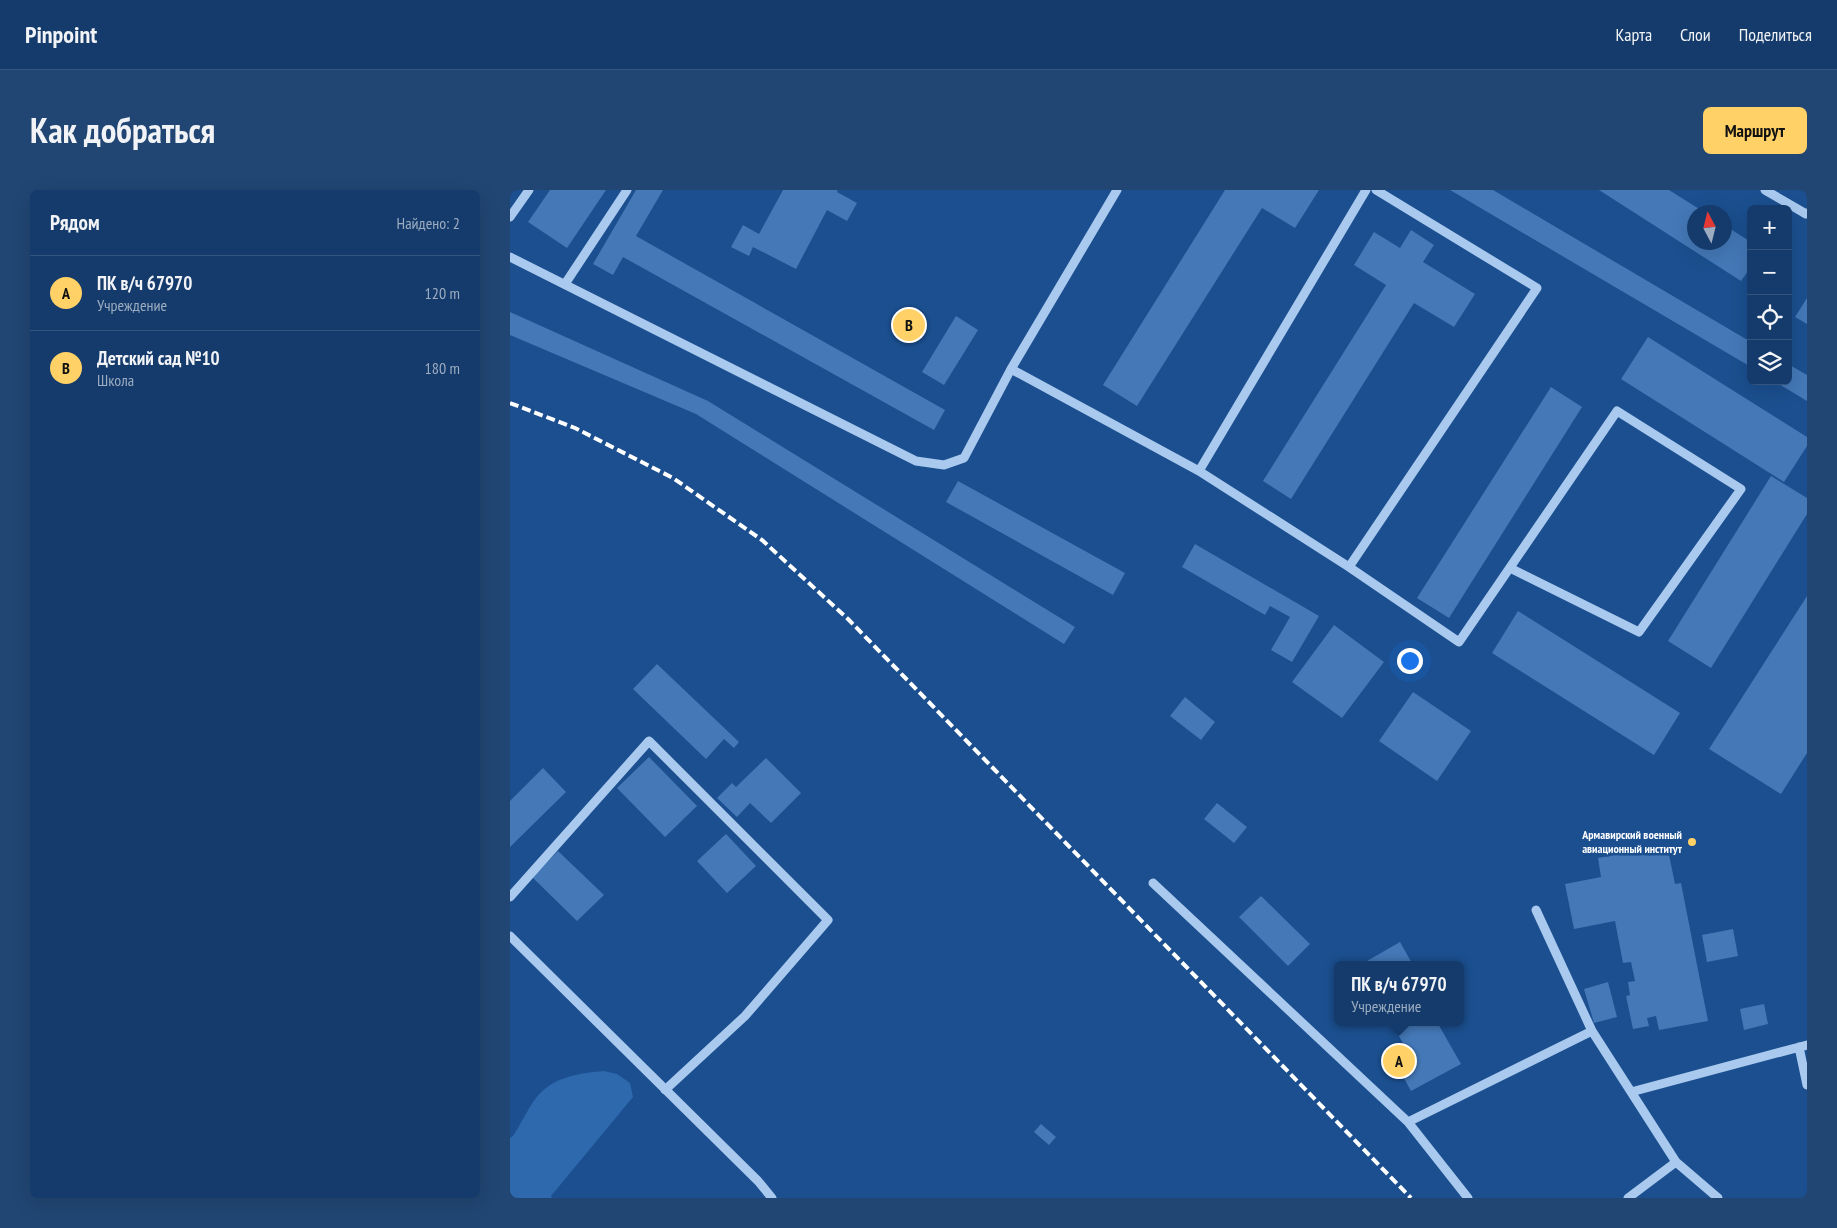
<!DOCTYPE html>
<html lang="ru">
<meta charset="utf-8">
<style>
body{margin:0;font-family:"PT Sans Narrow",sans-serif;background:#214673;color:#f1f3f6}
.controls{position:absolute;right:15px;top:15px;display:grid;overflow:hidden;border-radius:8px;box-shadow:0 5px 20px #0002}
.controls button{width:45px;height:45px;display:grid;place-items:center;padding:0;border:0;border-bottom:1px solid #33557e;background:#143b6b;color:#f1f3f6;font:25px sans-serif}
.compass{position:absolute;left:1177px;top:15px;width:45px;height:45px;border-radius:50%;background:#143b6b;box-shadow:0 5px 20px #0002;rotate:353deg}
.you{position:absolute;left:899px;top:470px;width:18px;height:18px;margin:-12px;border:4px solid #fff;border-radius:50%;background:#1a73e8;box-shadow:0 0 0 8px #1a73e833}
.badge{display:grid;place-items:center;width:32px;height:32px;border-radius:50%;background:#ffd166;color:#111;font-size:16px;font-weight:700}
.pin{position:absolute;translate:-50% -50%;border:2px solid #fff;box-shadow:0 1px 5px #0006}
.popup{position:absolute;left:824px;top:771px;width:130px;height:65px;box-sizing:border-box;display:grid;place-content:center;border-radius:8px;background:#143b6b;filter:drop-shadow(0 1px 4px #0005);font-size:16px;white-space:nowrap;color:#9dadc1}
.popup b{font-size:19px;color:#f1f3f6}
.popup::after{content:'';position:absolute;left:50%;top:100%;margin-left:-10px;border:10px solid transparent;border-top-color:#143b6b}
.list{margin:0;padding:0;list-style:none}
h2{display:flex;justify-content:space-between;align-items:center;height:65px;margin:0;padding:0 20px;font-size:21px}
h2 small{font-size:16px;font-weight:400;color:#9dadc1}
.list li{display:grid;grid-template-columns:32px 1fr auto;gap:15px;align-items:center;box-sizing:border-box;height:75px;padding:0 20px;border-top:1px solid #33557e}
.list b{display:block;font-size:19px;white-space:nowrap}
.list p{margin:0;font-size:16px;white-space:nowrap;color:#9dadc1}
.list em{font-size:16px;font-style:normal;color:#9dadc1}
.icon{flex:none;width:28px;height:28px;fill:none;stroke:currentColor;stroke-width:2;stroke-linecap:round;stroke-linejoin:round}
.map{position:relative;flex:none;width:1297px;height:1008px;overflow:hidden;border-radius:8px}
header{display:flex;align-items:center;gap:30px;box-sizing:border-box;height:70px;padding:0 25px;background:#143b6b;border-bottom:1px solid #33557e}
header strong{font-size:24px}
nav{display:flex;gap:28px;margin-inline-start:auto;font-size:18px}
.intro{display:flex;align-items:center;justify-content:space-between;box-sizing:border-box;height:120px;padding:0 30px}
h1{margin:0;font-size:35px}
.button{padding:12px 22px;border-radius:8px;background:#ffd166;color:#111;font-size:18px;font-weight:700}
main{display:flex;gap:30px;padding:0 30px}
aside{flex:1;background:#143b6b;border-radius:8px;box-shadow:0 5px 20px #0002}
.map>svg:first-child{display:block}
.green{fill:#2e69ad}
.building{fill:#4478b7}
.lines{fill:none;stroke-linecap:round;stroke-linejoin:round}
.minor{stroke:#a9c9ee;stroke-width:9}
.rail{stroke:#fff;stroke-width:4;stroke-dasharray:9 4;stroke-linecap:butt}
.poi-dot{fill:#ffd166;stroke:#1b4f8f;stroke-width:2}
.labels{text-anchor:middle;stroke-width:5;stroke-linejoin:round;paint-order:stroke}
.poi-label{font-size:12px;font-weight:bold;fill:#fff;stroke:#1b4f8f;text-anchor:end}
</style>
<header>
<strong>Pinpoint</strong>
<nav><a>Карта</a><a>Слои</a><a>Поделиться</a></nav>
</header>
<div class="intro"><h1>Как добраться</h1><a class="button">Маршрут</a></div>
<main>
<aside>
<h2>Рядом<small>Найдено: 2</small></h2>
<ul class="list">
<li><span class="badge">A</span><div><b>ПК в/ч 67970</b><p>Учреждение</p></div><em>120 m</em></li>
<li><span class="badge">B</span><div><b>Детский сад №10</b><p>Школа</p></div><em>180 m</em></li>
</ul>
</aside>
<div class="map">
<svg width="1297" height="1008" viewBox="0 0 1297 1008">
<rect width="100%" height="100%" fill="#1b4f8f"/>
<path class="green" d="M94,881l13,3 13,9 3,14 -82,99 1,2h-42v-60l3,-2c8,-12 14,-26 23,-38 16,-21 43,-25 68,-27z"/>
<path class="building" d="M40,0h56l-39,58 -39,-26z
M126,0h27l-27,46 309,174 -11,20 -311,-173 -10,18 -20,-11z
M273,0h55l-1,2 20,11 -10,18 -20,-11 -31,59 -43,-22 -4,9 -18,-9 12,-22 16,9z
M715,0h94l-24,38 -33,-20 -125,198 -34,-21z
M940,0h43l258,152v25z
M1089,0h70l35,22h-10v30h30v-17l27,17v25l-10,14z
M901,40l23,15 -11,17 52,32 -21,33 -40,-24 -123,196 -28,-18 123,-196 -32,-20 20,-33 26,16z
M1297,108v26l-12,-7z
M0,122l198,89 367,226 -11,17 -368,-230 -186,-79z
M446,126l22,14 -34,55 -22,-13z
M1138,147l159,100v9l-23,36 -163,-103z
M1278,174l19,11v26l-33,-20h14z
M1041,197l31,20 -133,211 -32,-20z
M1261,286l36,22v16l-96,154 -43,-27z
M448,291l167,92 -12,22 -167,-93z
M685,354l124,72 -27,46 -21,-12 19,-33 -20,-11 -5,9 -83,-48z
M1297,406v157l-26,41 -72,-45z
M1008,421l162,102 -26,42 -162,-102z
M824,435l50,37 -42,56 -50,-36z
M147,474l82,78 -5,6 -10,-9 -18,20 -73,-70z
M903,502l58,39 -34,50 -58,-40z
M675,507l30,25 -14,18 -31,-24z
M139,567l48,49 -32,31 -48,-49z
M256,568l35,35 -30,30 -21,-20 -13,14 -20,-19 15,-15 4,4z
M33,578l23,24 -56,55v-46z
M707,613l30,24 -13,16 -30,-24z
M216,644l30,32 -29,27 -30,-32z
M1157,655l8,39 6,-1 27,138 -49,9 -3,-14 -9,2 2,8 -16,3 -7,-33 4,-1 -2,-13 7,-1 -4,-19 -8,1 -8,-42 -41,8 -9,-45 36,-7 -3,-19z
M48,661l46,44 -27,26 -45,-44z
M751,706l49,48 -22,22 -49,-49z
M1223,739l5,27 -31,6 -5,-27z
M890,752l13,23h-53z
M1098,792l9,35 -23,6 -10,-34z
M1254,814l4,20 -24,6 -4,-21z
M881,832h46l24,42 -50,27 -12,-22 14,-8z
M531,934l15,13 -7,8 -15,-13z"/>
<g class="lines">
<path class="minor" d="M1255,0l41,24 1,-1
M0,27l19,-27
M0,67l406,204 28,4 20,-7 47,-89 106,-179
M55,94l62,-94
M501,179l188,102 150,96 188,-279 -161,-98
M689,281l167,-281
M839,377l110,75 158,-231 124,78 -102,143 -129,-64
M643,693l255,239 60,76
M0,707l139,-156 179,179 -83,96 -80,74
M1026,720l56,121 84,131
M0,746l248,245 14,17
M1289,857l8,38
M1121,902l176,-47
M898,932l184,-91
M1118,1008l48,-36 42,36"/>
<path class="rail" d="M0,213l65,25 98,50 89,62 86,79 563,579"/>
</g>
<circle class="poi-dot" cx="1182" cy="652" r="5"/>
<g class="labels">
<g class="poi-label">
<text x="1172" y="649">Армавирский военный<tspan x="1172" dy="14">авиационный институт</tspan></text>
</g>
</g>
</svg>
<div class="controls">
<button>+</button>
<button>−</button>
<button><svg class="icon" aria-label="locate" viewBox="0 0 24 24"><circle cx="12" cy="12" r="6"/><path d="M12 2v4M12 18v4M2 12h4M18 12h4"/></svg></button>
<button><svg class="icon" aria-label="layers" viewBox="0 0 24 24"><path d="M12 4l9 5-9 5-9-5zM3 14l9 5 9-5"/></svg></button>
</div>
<svg class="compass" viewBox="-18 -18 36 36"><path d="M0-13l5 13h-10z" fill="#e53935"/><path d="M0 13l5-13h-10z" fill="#9dadc1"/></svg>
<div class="you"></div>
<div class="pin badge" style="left:889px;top:871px">A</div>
<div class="popup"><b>ПК в/ч 67970</b>Учреждение</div>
<div class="pin badge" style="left:399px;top:135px">B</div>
</div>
</main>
